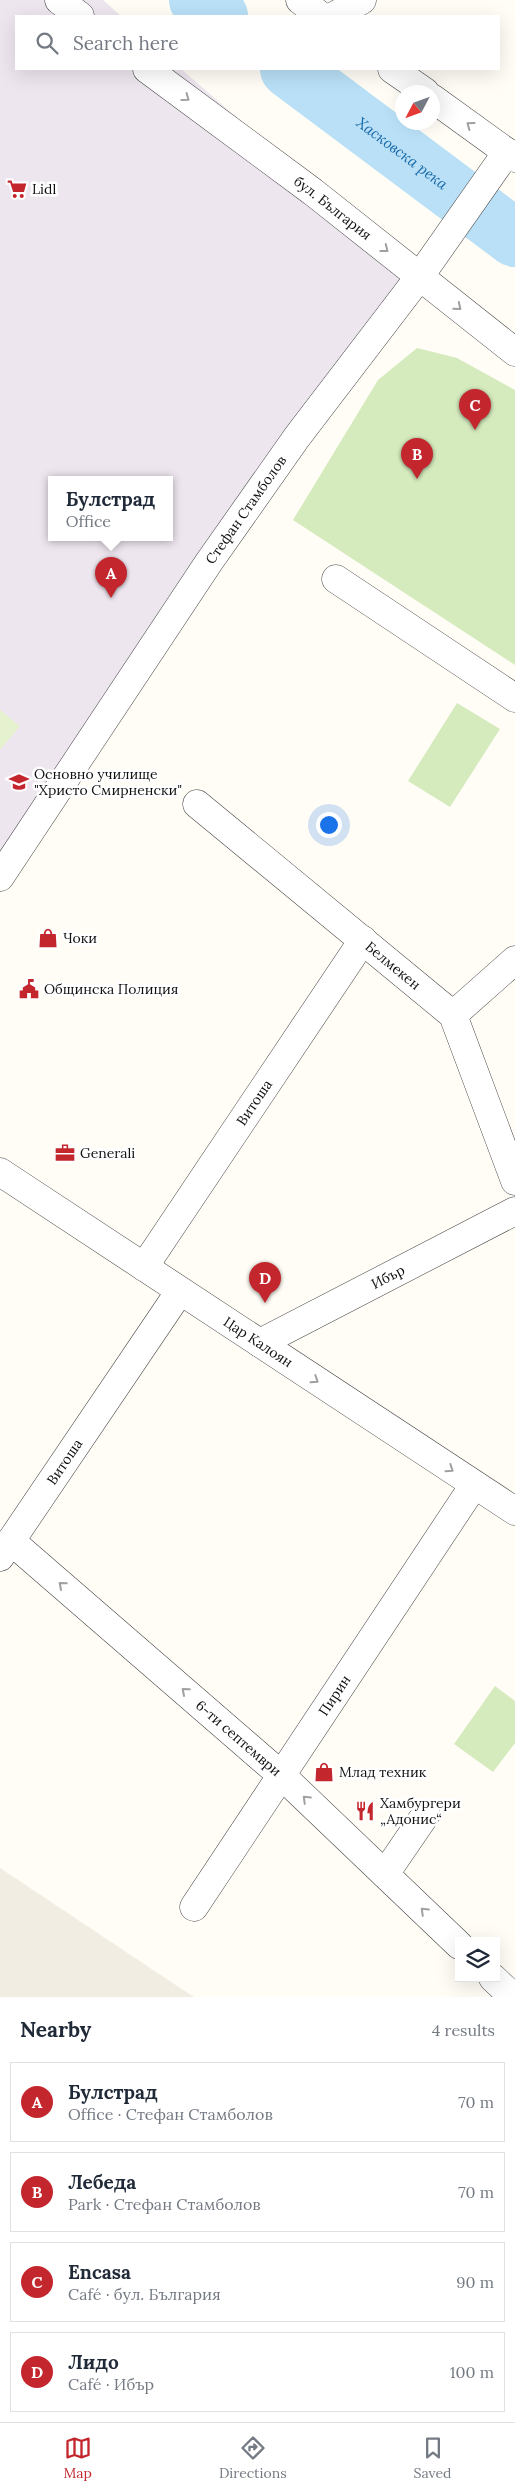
<!DOCTYPE html>
<meta charset="utf-8">
<style>
body{margin:0;font-family:Lora,serif;background:#f6f6f7;color:#1f2937}
.controls{position:absolute;right:15px;bottom:15px;display:grid;overflow:hidden;border-radius:0px;box-shadow:0 5px 20px #0002}
.controls button{width:45px;height:45px;display:grid;place-items:center;padding:0;border:0;border-bottom:1px solid #e0e1e3;background:#fff;color:#1f2937;font:25px sans-serif}
.compass{position:absolute;left:395px;top:85px;width:45px;height:45px;border-radius:50%;background:#fff;box-shadow:0 5px 20px #0002;rotate:229deg}
.you{position:absolute;left:328px;top:824px;width:18px;height:18px;margin:-12px;border:4px solid #fff;border-radius:50%;background:#1a73e8;box-shadow:0 0 0 8px #1a73e833}
.badge{display:grid;place-items:center;width:32px;height:32px;border-radius:50%;background:#c4262e;color:#fff;font-size:16px;font-weight:700}
.pin{position:absolute;translate:-50% -41px;filter:drop-shadow(0 1px 2px #0008)}
.pin::after{content:'';position:absolute;top:26px;width:18px;height:15px;background:inherit;clip-path:polygon(0 0,100% 0,50% 100%)}
.popup{position:absolute;left:48px;top:476px;width:125px;height:65px;box-sizing:border-box;display:grid;place-content:center;border-radius:0px;background:#fff;filter:drop-shadow(0 1px 4px #0005);font-size:16px;white-space:nowrap;color:#747a83}
.popup b{font-size:19px;color:#1f2937}
.popup::after{content:'';position:absolute;left:50%;top:100%;margin-left:-10px;border:10px solid transparent;border-top-color:#fff}
.list{margin:0;padding:0;list-style:none}
h2{display:flex;justify-content:space-between;align-items:center;height:65px;margin:0;padding:0 20px;font-size:21px}
h2 small{font-size:16px;font-weight:400;color:#747a83}
.list li{display:grid;grid-template-columns:32px 1fr auto;gap:15px;align-items:center;box-sizing:border-box;height:80px;margin:0 10px 10px;padding:0 10px;border:1px solid #e0e1e3;border-radius:0px}
.list b{display:block;font-size:19px;white-space:nowrap}
.list p{margin:0;font-size:16px;white-space:nowrap;color:#747a83}
.list em{font-size:16px;font-style:normal;color:#747a83}
.icon{flex:none;width:28px;height:28px;fill:none;stroke:currentColor;stroke-width:2;stroke-linecap:round;stroke-linejoin:round}
.map{position:relative;flex:none;width:515px;height:1997px;overflow:hidden}
.search{position:absolute;background:#fff;box-shadow:0 5px 20px #0002;left:15px;right:15px;top:15px;height:55px;display:flex;align-items:center;gap:12px;box-sizing:border-box;padding:0 18px;border-radius:0px;color:#747a83;font-size:19px}
.sheet{height:425px;background:#fff}
nav{display:flex;justify-content:space-around;align-items:center;box-sizing:border-box;height:70px;border-top:1px solid #e0e1e3;background:#fff;font-size:14px;color:#747a83}
nav a{display:grid;justify-items:center;gap:2px}
nav .on{color:#c4262e}
.map>svg:first-child{display:block}
.industrial{fill:#eee6ef;fill-rule:evenodd}
.green{fill:#d5ebbd}
.pitch{fill:#e6f2cf}
.plaza{fill:#f1ede2}
.lines{fill:none;stroke-linecap:round;stroke-linejoin:round}
.river{stroke:#b9e0f7;stroke-width:58}
.minor-casing{stroke:#444;stroke-width:29}
.minor{stroke:#fff;stroke-width:28}
.oneway{stroke:#a0a0a0}
.labels{text-anchor:middle;stroke-width:5;stroke-linejoin:round;paint-order:stroke}
.poi-label{font-size:14px;fill:#111;stroke:#fff;text-anchor:start}
.street-label{font-size:14px;fill:#111;stroke:#fff}
.water-label{font-size:15px;font-style:italic;fill:#1768a6;stroke:#fff}
</style>
<div class="map">
<svg width="515" height="1997" viewBox="0 0 515 1997">
<rect width="100%" height="100%" fill="#fffdf5"/>
<path class="industrial" d="M0,0h103l18,16h-105v53h165l239,207 -420,599zM52,479h118v58h-118z"/>
<path class="green" d="M417,348l40,10 58,32v275l-222,-145 85,-140z
M457,703l43,26 -50,78 -42,-26z
M495,1686l20,15v42l-22,29 -39,-28z"/>
<path class="pitch" d="M0,710l20,16 -20,24z"/>
<path class="plaza" d="M0,1868l153,102 41,27h-194z"/>
<g class="lines">
<g class="river">
<path d="M198,0l21,16"/>
<path id="s1" d="M289,69l226,169"/>
</g>
<defs>
<g id="minor">
<path d="M59,0l21,16"/>
<path d="M300,0l21,16"/>
<path d="M334,16l28,-16"/>
<path id="s2" d="M147,69l166,123 202,160"/>
<path d="M392,69l33,23"/>
<path d="M432,98l83,60"/>
<path d="M336,579l179,119"/>
<path id="s3" d="M197,804l256,211 62,166"/>
<path id="s4" d="M0,877l209,-315 88,-125 123,-161 87,-124"/>
<path d="M453,1015l62,-55"/>
<path id="s5" d="M0,1172l515,339"/>
<path id="s6" d="M144,1267l219,-327"/>
<path id="s7" d="M260,1343l255,-132"/>
<path id="s8" d="M11,1541l269,233 179,171"/>
<path id="s9" d="M0,1557l180,-266"/>
<path d="M385,1874l41,-60"/>
<path id="s10" d="M194,1907l280,-422"/>
<path d="M493,1978l20,19"/>
</g>
</defs>
<use href="#minor" class="minor-casing"/>
<use href="#minor" class="minor"/>
</g>
<defs><path id="oneway-chevron" d="M-2-3.5L2.5 0L-2 3.5" fill="none" stroke-width="1.6" stroke-linecap="round" stroke-linejoin="round" transform="scale(1.25)"/></defs>
<g class="oneway">
<use href="#oneway-chevron" transform="translate(186 98) rotate(36)"/>
<use href="#oneway-chevron" transform="translate(470 125) rotate(-144)"/>
<use href="#oneway-chevron" transform="translate(385 249) rotate(38)"/>
<use href="#oneway-chevron" transform="translate(458 307) rotate(39)"/>
<use href="#oneway-chevron" transform="translate(315 1380) rotate(33)"/>
<use href="#oneway-chevron" transform="translate(450 1469) rotate(34)"/>
<use href="#oneway-chevron" transform="translate(62 1585) rotate(-139)"/>
<use href="#oneway-chevron" transform="translate(185 1691) rotate(-139)"/>
<use href="#oneway-chevron" transform="translate(306 1799) rotate(-136)"/>
<use href="#oneway-chevron" transform="translate(424 1911) rotate(-136)"/>
</g>
<defs>
<symbol id="supermarket-bare" viewBox="-9 -9 18 18"><path d="M-6-5.5h2.5l.6 2H6L4.5 2H-2.5L-4.4-4H-6ZM-1.5 3.2a1.3 1.3 0 1 0 .1 0ZM3 3.2a1.3 1.3 0 1 0 .1 0Z" fill="#c4262e" stroke="#fff" stroke-width="2.5" paint-order="stroke"/></symbol>
<symbol id="school-bare" viewBox="-9 -9 18 18"><path d="M0-5L7-2L0 1L-7-2ZM-4 1L0 2.5L4 1V4Q0 6-4 4Z" fill="#c4262e" stroke="#fff" stroke-width="2.5" paint-order="stroke"/></symbol>
<symbol id="shop-bare" viewBox="-9 -9 18 18"><path d="M-5-2.5h2.3a2.7 3.5 0 0 1 5.4 0H5L5.5 6h-11ZM-1.5-2.5h3a1.5 2.3 0 0 0-3 0Z" fill="#c4262e" stroke="#fff" stroke-width="2.5" paint-order="stroke"/></symbol>
<symbol id="civic-bare" viewBox="-9 -9 18 18"><path d="M-.6-6.5H3V-4.5H.6V-3L4-1V1h2V6H-6V1h2V-1L-.6-3ZM-1.2 2.5V6h2.4V2.5Z" fill="#c4262e" stroke="#fff" stroke-width="2.5" paint-order="stroke"/></symbol>
<symbol id="office-bare" viewBox="-9 -9 18 18"><path d="M-6-3h4V-5.5h4V-3h4V5H-6ZM-1-4.5V-3h2v-1.5ZM-6 0V1H6V0Z" fill="#c4262e" stroke="#fff" stroke-width="2.5" paint-order="stroke"/></symbol>
<symbol id="restaurant-bare" viewBox="-9 -9 18 18"><path d="M-5-6h1v4h1v-4h1v4h1v-4h1v5L-1.5 .5V6h-2V.5L-5-1ZM5-6V6H3V1.5H1.5Q1.5-4 5-6Z" fill="#c4262e" stroke="#fff" stroke-width="2.5" paint-order="stroke"/></symbol>
</defs>
<g fill-rule="evenodd">
<use href="#supermarket-bare" x="3" y="175" width="28" height="28"/>
<use href="#school-bare" x="5" y="768" width="28" height="28"/>
<use href="#shop-bare" x="34" y="924" width="28" height="28"/>
<use href="#civic-bare" x="15" y="975" width="28" height="28"/>
<use href="#office-bare" x="51" y="1139" width="28" height="28"/>
<use href="#shop-bare" x="310" y="1758" width="28" height="28"/>
<use href="#restaurant-bare" x="351" y="1797" width="28" height="28"/>
</g>
<g class="labels">
<g class="poi-label">
<text x="32" y="194">Lidl</text>
<text x="34" y="779">Основно училище<tspan x="34" dy="16">"Христо Смирненски"</tspan></text>
<text x="63" y="943">Чоки</text>
<text x="44" y="994">Общинска Полиция</text>
<text x="80" y="1158">Generali</text>
<text x="339" y="1777">Млад техник</text>
<text x="380" y="1808">Хамбургери<tspan x="380" dy="16">„Адонис“</tspan></text>
</g>
<g class="street-label">
<text dy="5" stroke="none"><textPath href="#s2" startOffset="232">бул. България</textPath></text>
<text dy="5" stroke="none"><textPath href="#s4" startOffset="442">Стефан Стамболов</textPath></text>
<text dy="5" stroke="none"><textPath href="#s3" startOffset="254">Белмекен</textPath></text>
<text dy="5" stroke="none"><textPath href="#s6" startOffset="198">Витоша</textPath></text>
<text dy="5" stroke="none"><textPath href="#s7" startOffset="144">Ибър</textPath></text>
<text dy="5" stroke="none"><textPath href="#s5" startOffset="309">Цар Калоян</textPath></text>
<text dy="5" stroke="none"><textPath href="#s9" startOffset="115">Витоша</textPath></text>
<text dy="5" stroke="none"><textPath href="#s10" startOffset="254">Пирин</textPath></text>
<text dy="5" stroke="none"><textPath href="#s8" startOffset="301">6-ти септември</textPath></text>
</g>
<g class="water-label">
<text dy="5" stroke="none"><textPath href="#s1" startOffset="141">Хасковска река</textPath></text>
</g>
</g>
</svg>
<div class="controls">
<button><svg class="icon" aria-label="layers" viewBox="0 0 24 24"><path d="M12 4l9 5-9 5-9-5zM3 14l9 5 9-5"/></svg></button>
</div>
<svg class="compass" viewBox="-18 -18 36 36"><path d="M0-13l5 13h-10z" fill="#e53935"/><path d="M0 13l5-13h-10z" fill="#747a83"/></svg>
<div class="you"></div>
<div class="pin badge" style="left:111px;top:598px">A</div>
<div class="popup"><b>Булстрад</b>Office</div>
<div class="pin badge" style="left:417px;top:479px">B</div>
<div class="pin badge" style="left:475px;top:430px">C</div>
<div class="pin badge" style="left:265px;top:1303px">D</div>
<div class="search"><svg class="icon" aria-label="search" viewBox="0 0 24 24"><circle cx="10" cy="10" r="6"/><path d="M15 15l6 6"/></svg>Search here</div>
</div>
<section class="sheet">
<h2>Nearby<small>4 results</small></h2>
<ul class="list">
<li><span class="badge">A</span><div><b>Булстрад</b><p>Office · Стефан Стамболов</p></div><em>70 m</em></li>
<li><span class="badge">B</span><div><b>Лебеда</b><p>Park · Стефан Стамболов</p></div><em>70 m</em></li>
<li><span class="badge">C</span><div><b>Encasa</b><p>Café · бул. България</p></div><em>90 m</em></li>
<li><span class="badge">D</span><div><b>Лидо</b><p>Café · Ибър</p></div><em>100 m</em></li>
</ul>
</section>
<nav>
<a class="on"><svg class="icon" aria-label="map" viewBox="0 0 24 24"><path d="M3 6l6-2 6 2 6-2v14l-6 2-6-2-6 2zM9 4v14M15 6v14"/></svg>Map</a>
<a><svg class="icon" aria-label="directions" viewBox="0 0 24 24"><path d="M12 3l9 9-9 9-9-9zM9 14v-3h6M13 9l2 2-2 2"/></svg>Directions</a>
<a><svg class="icon" aria-label="saved" viewBox="0 0 24 24"><path d="M7 4h10v16l-5-4-5 4z"/></svg>Saved</a>
</nav>
